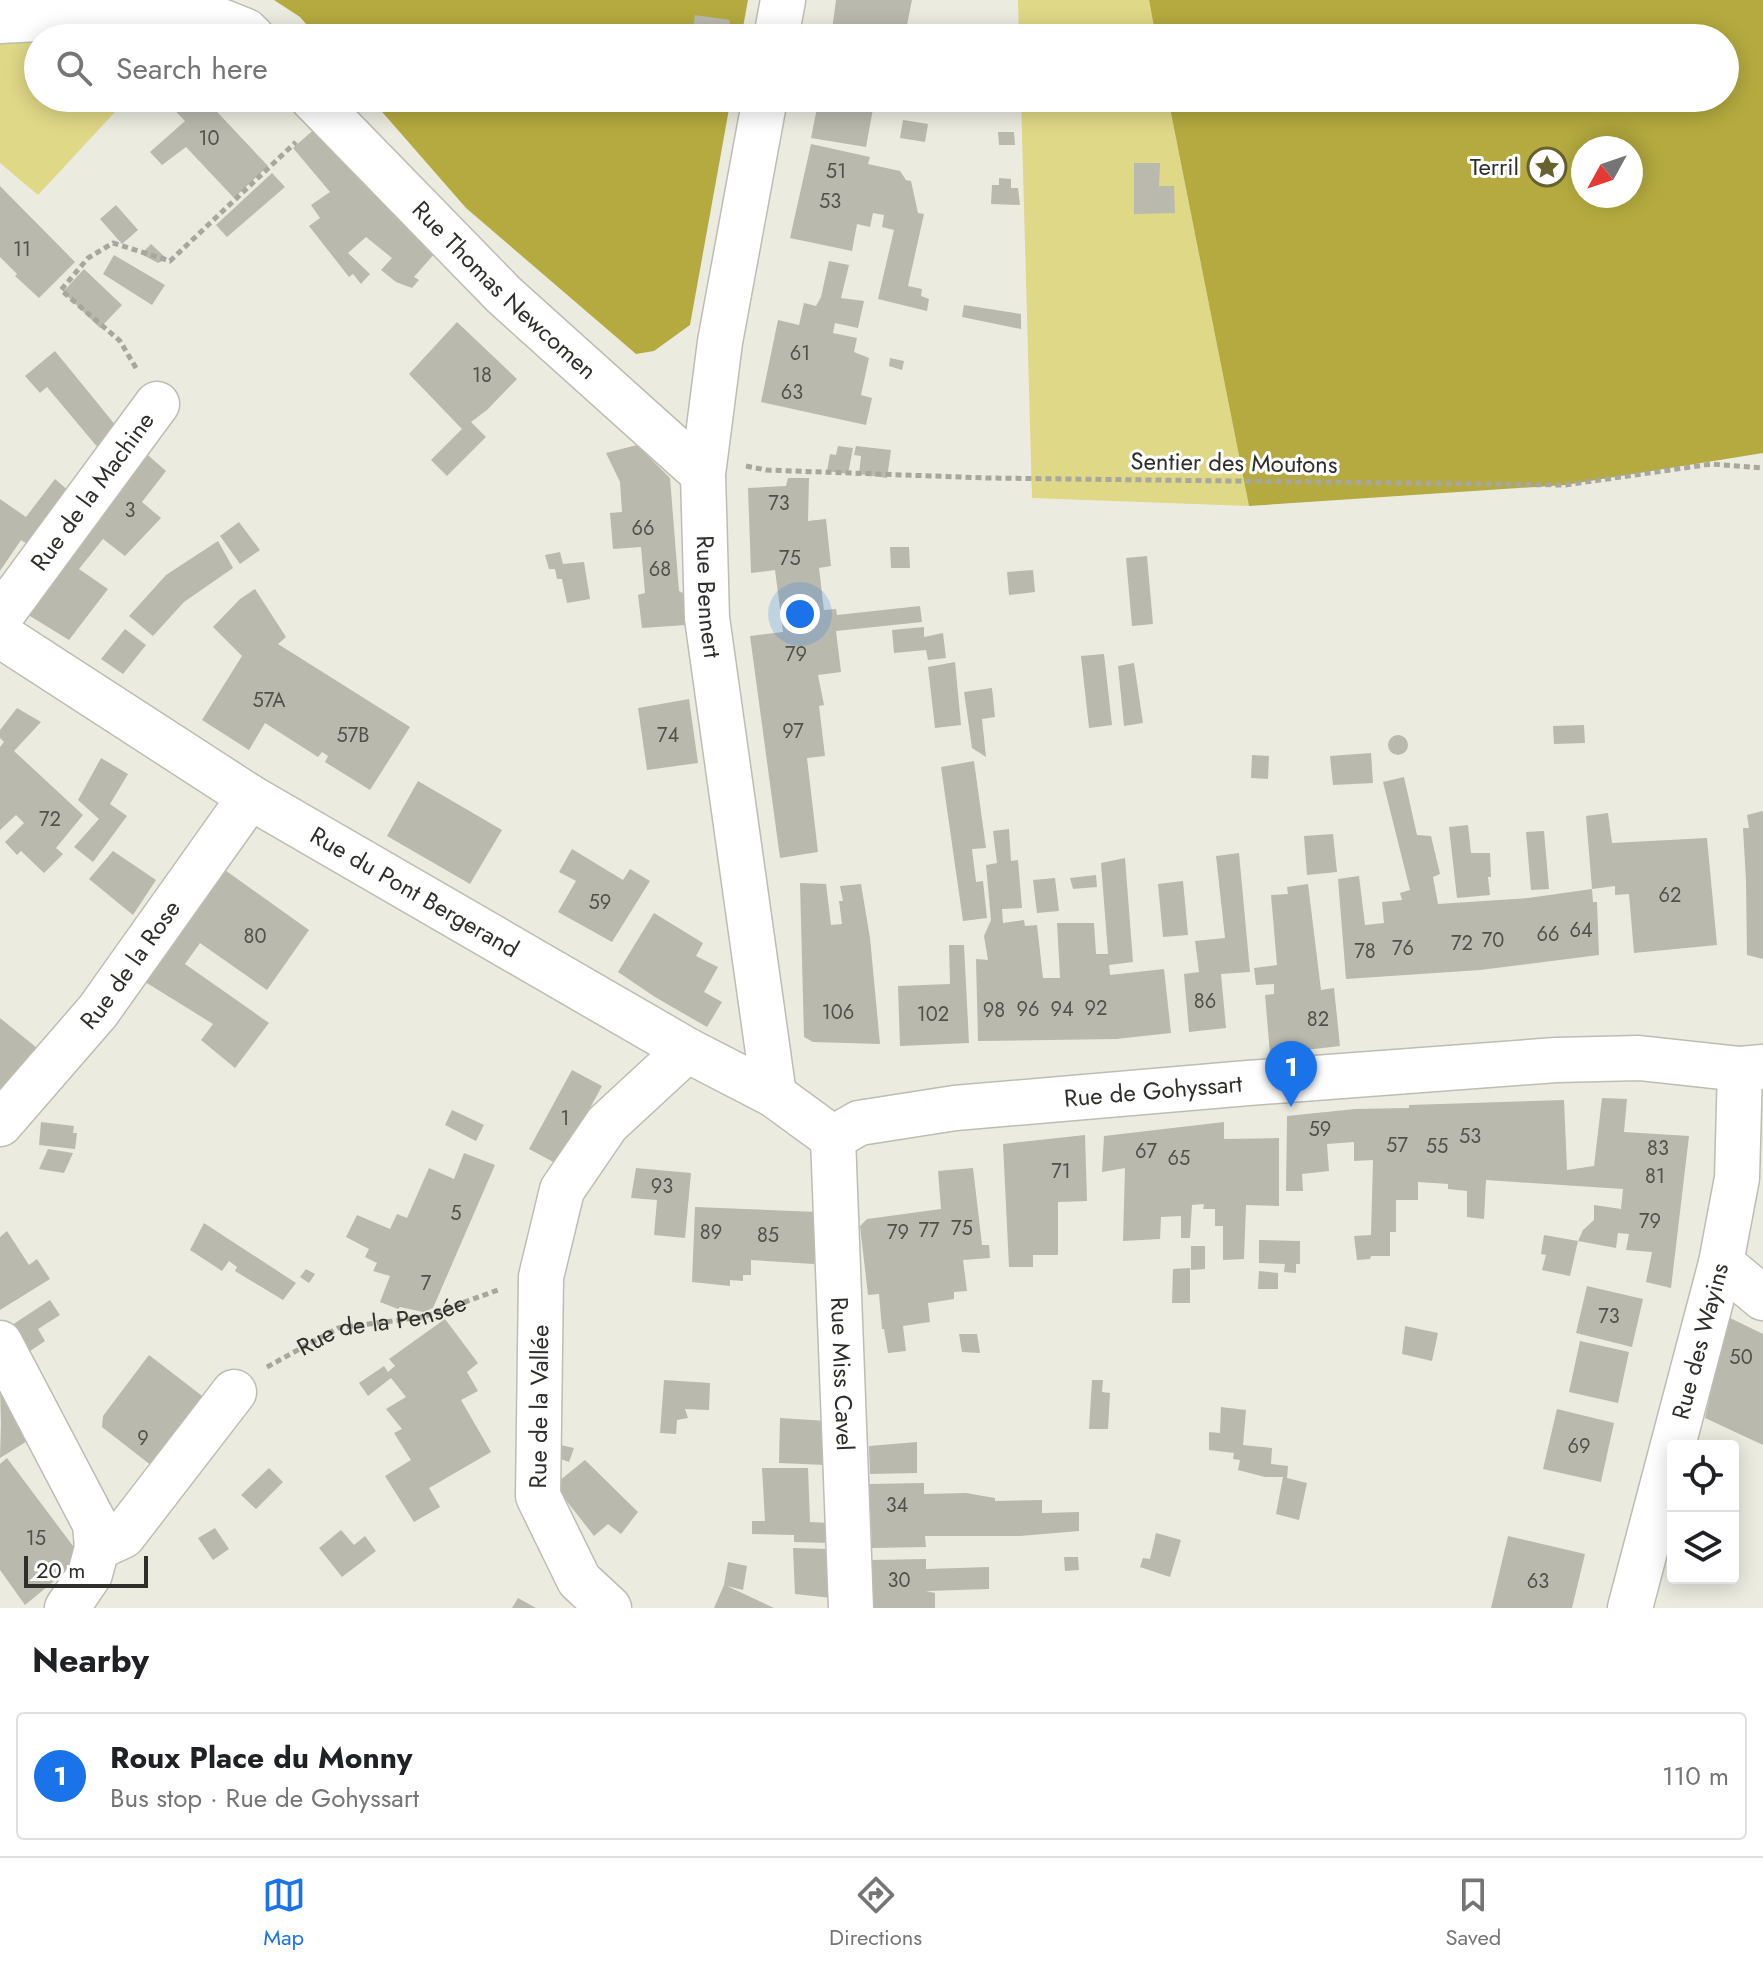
<!DOCTYPE html>
<meta charset="utf-8">
<style>
body{margin:0;font-family:Jost,sans-serif;background:#f6f6f6;color:#202124}
.controls{position:absolute;right:24px;bottom:24px;display:grid;overflow:hidden;border-radius:8px;box-shadow:0 4px 20px #0003}
.controls button{width:72px;height:72px;display:grid;place-items:center;padding:0;border:0;border-bottom:2px solid #e0e0e0;background:#fff;color:#202124;font:40px sans-serif}
.compass{position:absolute;left:1571px;top:136px;width:72px;height:72px;border-radius:50%;background:#fff;box-shadow:0 4px 20px #0003;rotate:230deg}
.scale{position:absolute;left:24px;bottom:20px;width:124px;box-sizing:border-box;padding-left:8px;border:4px solid #2e2e2a;border-top:0;font-size:22px;line-height:28px;white-space:nowrap;color:#2e2e2a;-webkit-text-stroke:6px #fff;paint-order:stroke}
.you{position:absolute;left:800px;top:614px;width:28px;height:28px;margin:-20px;border:6px solid #fff;border-radius:50%;background:#1a73e8;box-shadow:0 0 0 12px #1a73e833}
.badge{display:grid;place-items:center;width:52px;height:52px;border-radius:50%;background:#1a73e8;color:#fff;font-size:26px;font-weight:700}
.pin{position:absolute;translate:-50% -66px;filter:drop-shadow(0 2px 4px #0008)}
.pin::after{content:'';position:absolute;top:42px;width:28px;height:24px;background:inherit;clip-path:polygon(0 0,100% 0,50% 100%)}
.list{margin:0;padding:0;list-style:none}
h2{display:flex;justify-content:space-between;align-items:center;height:104px;margin:0;padding:0 32px;font-size:34px}
h2 small{font-size:26px;font-weight:400;color:#757577}
.list li{display:grid;grid-template-columns:52px 1fr auto;gap:24px;align-items:center;box-sizing:border-box;height:128px;margin:0 16px 16px;padding:0 16px;border:2px solid #e0e0e0;border-radius:8px}
.list b{display:block;font-size:30px;white-space:nowrap}
.list p{margin:0;font-size:26px;white-space:nowrap;color:#757577}
.list em{font-size:26px;font-style:normal;color:#757577}
.icon{flex:none;width:44px;height:44px;fill:none;stroke:currentColor;stroke-width:2;stroke-linecap:round;stroke-linejoin:round}
.map{position:relative;flex:none;width:1763px;height:1608px;overflow:hidden}
.search{position:absolute;background:#fff;box-shadow:0 4px 20px #0003;left:24px;right:24px;top:24px;height:88px;display:flex;align-items:center;gap:20px;box-sizing:border-box;padding:0 28px;border-radius:44px;color:#757577;font-size:30px}
.sheet{height:248px;background:#fff}
nav{display:flex;justify-content:space-around;align-items:center;box-sizing:border-box;height:112px;border-top:2px solid #e0e0e0;background:#fff;font-size:22px;color:#757577}
nav a{display:grid;justify-items:center;gap:4px}
nav .on{color:#1a73e8}
.map>svg:first-child{display:block}
.green{fill:#dfd887}
.forest{fill:#b4aa3f;fill-rule:evenodd}
.building{fill:#b9b9ae}
.lines{fill:none;stroke-linecap:round;stroke-linejoin:round}
.street-casing{stroke:#bdbdb2;stroke-width:47}
.path{stroke:#a7a79e;stroke-width:5;stroke-dasharray:6 4;stroke-linecap:butt}
.street{stroke:#fff;stroke-width:44}
.labels{text-anchor:middle;stroke-width:6;stroke-linejoin:round;paint-order:stroke}
.number-label{font-size:20px;fill:#51514b}
.poi-label{font-size:24px;fill:#2e2e2a;stroke:#fff;text-anchor:end}
.street-label{font-size:24px;fill:#2e2e2a;stroke:#fff}
</style>
<div class="map">
<svg width="1763" height="1608" viewBox="0 0 1763 1608">
<rect width="100%" height="100%" fill="#ecebe0"/>
<path class="green" d="M1018,0h131l7,38h-137z
M178,12l-13,26h-127v60h90l-90,97 -38,-32v-142z
M1021,98h147l81,408 -217,-8z"/>
<path class="forest" d="M274,0h474l-7,38h-423l-18,-21z
M1149,0h614v453l-198,32 -316,21 -81,-408h557v-60h-569zM1631,148v48h-48v-48z
M370,98h361l-41,227 -36,26 -18,3 -170,-146z"/>
<path class="building" d="M836,0h76l-7,35 -13,-1 -1,4h-60z
M695,15l35,5 -2,18 -36,-3z
M163,98h41l64,68 -34,32 -48,-51 -24,18 -12,-13 35,-31z
M819,98h56l-9,49 -55,-9z
M903,120l25,4 -3,18 -25,-4z
M319,125l21,22 32,45 64,60 -22,25 5,3 -7,8 -16,-6 -15,-12 11,-12 -26,-21 -18,16 22,21 -9,10 -8,-10 -4,3 -40,-51 11,-8 -9,-13 19,-13 -37,-44z
M998,132h16l1,13h-16z
M811,144l59,13 -2,7 32,7 6,9 5,1 7,32 6,1 -16,72 14,3 -1,7 8,3 -2,12 -49,-12 16,-69 -12,-3 2,-12 -11,-2 -3,14 -13,-3 -5,27 -62,-13z
M1134,163h26l-1,23h15l1,27 -41,1z
M272,173l13,14 -58,50 -11,-12z
M999,178l12,1v9h7l2,17 -29,-1 1,-19h7z
M0,186l75,76 -36,36 -24,-22 2,-2 -17,-17z
M116,205l22,25 -16,14 -22,-25z
M151,244l16,15 -9,4 -17,-9z
M114,255l51,30 -13,20 -49,-31z
M829,261l20,4 -8,33 23,3 -6,27 -23,-5 -2,10 24,5 -3,14 15,6 -8,37 11,3 -6,27 -105,-23 17,-82 21,5 5,-22 12,3 5,-9z
M84,269l38,36 -22,23 -37,-36z
M964,305l57,9v15l-59,-12z
M457,322l60,57 -30,31 -16,12 15,15 -39,39 -16,-16 31,-31 -53,-55z
M55,351l66,81 -22,17 -52,-62 -7,6 -15,-17z
M890,358l14,3 -2,9 -13,-4z
M637,445l33,33 9,113 4,2 3,32 -44,3 -4,-33 7,-2 -4,-46 -28,2 -3,-36 12,-1 -2,-30 -14,-29z
M838,446l15,2 -5,26 -21,-3 3,-17 6,1z
M856,446l35,4 -4,28 -28,-4 2,-18 -7,-1z
M141,449l25,22 -24,31 19,16 -36,38 -22,-17 -24,30 29,20 -39,51 -52,-32z
M788,478h21l-1,43 18,-2 5,47 -12,2 5,42 12,-1 1,6 83,-9 2,16 -86,9 5,41 -23,3 6,30 -5,1 6,50 -18,2 11,94 -38,6 -30,-222 33,-4 -8,-62 -24,3 -3,-85 38,-2z
M55,479l22,19 -41,52 -15,-10 -21,31v-72l26,18z
M239,522l21,28 -20,14 -20,-28z
M218,541l15,27 -49,34 -31,34 -24,-20 37,-41z
M890,547h19l1,21h-19z
M560,552l3,12 21,-2 6,37 -23,4 -5,-24h-5l-2,-10h-6l-4,-14z
M1147,556l6,68 -21,2 -6,-68z
M1033,570l2,22 -26,3 -2,-23z
M255,589l31,48 -8,7 132,83 -40,63 -45,-28 3,-6 -6,-4 -4,5 -53,-34 -16,27 -47,-30 40,-64 -29,-29 27,-28z
M924,627v10l19,-4 3,25 -18,2 -2,-10 -32,3 -2,-23z
M125,629l21,16 -23,29 -22,-15z
M1104,654l8,71 -23,3 -8,-72z
M955,662l6,63 -26,3 -7,-61z
M1134,663l9,60 -19,3 -6,-60z
M992,688l3,29 -13,2 4,38 -14,-9 -8,-56z
M689,699l9,64 -51,7 -9,-62z
M17,708l24,14 -27,29 69,64 -27,33 7,6 -19,19 -23,-22 -4,4 -12,-13 19,-19 -8,-8 -16,15v-83l4,-5 -4,-4v-8z
M1584,725l1,18 -31,1 -1,-18z
M1388 745a10 10 0 1 1 20 0a10 10 0 1 1-20 0Z
M1371,753l2,30 -40,2 -3,-29z
M1252,755l17,1 -1,23 -17,-1z
M101,758l27,16 -18,30 17,12 -34,46 -19,-15 25,-28 -21,-19z
M974,761l12,87 -14,1 4,33 7,-1 4,37 -24,3 -22,-154z
M1404,777l13,58 14,1 9,38 -7,3 5,27 90,-6 64,-9 1,13h4l2,53 -119,15 -134,9 -8,-100 21,-3 6,49 19,-2 -2,-21 20,-2 -2,-7 10,-3 -27,-108z
M418,781l84,49 -32,54 -83,-48z
M1763,811v148l-16,-4 -1,-74 -3,-53h6l-2,-13z
M1608,813l4,30 95,-5 10,107 -83,8 -5,-59 -14,1v-9l-23,3 -6,-73z
M1468,825l3,28h19l1,24h-3l2,18 -33,3 -8,-71z
M1009,829l2,32 7,-1 4,48 -20,1 1,14 21,-3 1,6 12,-1 6,53h17l-3,-55h37l2,31h12l-7,-91 24,-5 8,104 -24,3 1,10 54,-6 7,64 -55,6 -138,2 -2,-82 12,1 -4,-24 7,-16 -5,-55 11,-2 -4,-32z
M1544,831l5,58 -18,1 -5,-58z
M1333,834l4,38 -30,3 -3,-39z
M572,849l51,31 7,-11 20,12 -38,61 -54,-30 18,-31 -17,-9z
M113,851l43,29 -23,35 -44,-36z
M1239,853l11,119 -29,2 5,54 -37,4 -5,-58 15,-2 -4,-31 30,-3 -9,-82z
M218,865l91,65 -42,60 -67,-47 -15,21 84,59 -34,45 -34,-28 12,-16 -71,-44z
M1096,875l1,12 -24,2 -3,-11z
M1055,878l4,33 -22,2 -4,-33z
M1183,881l5,54 -25,2 -5,-53z
M800,883l26,1 5,41 11,-1 -3,-23h4l-3,-15 21,-2 9,54 10,106 -67,-2 -9,-5z
M1308,884l13,106 13,-2 6,58 -70,8 -5,-59 9,-1v-10l-18,1 -2,-17 23,-3 -6,-70 17,-1 -1,-7z
M654,913l49,30 -7,13 22,11 -14,25 18,10 -15,25 -52,-30 -37,-25z
M949,945h15l5,98 -69,3 -2,-60 52,-2z
M0,1018l37,30 -37,45z
M572,1070l30,16 -43,79 -30,-16z
M1602,1098l25,1 -3,33 65,4 -18,152 -25,-6 6,-30 -26,-2 3,-16 -11,-1 -2,15 -38,-7 -8,35 -28,-6 4,-15 -5,-1 3,-19 34,6 5,-11 11,-10v-15l27,4 2,-20 -137,-9 -2,39 -17,-2v-26l-19,-2v-5l-30,-2v18h-22v32h-6v24h-19l-1,3 -13,1 -3,-24 17,-1 2,-75 -19,1v-19l-27,2 2,27 -27,3 1,17h-17l1,-75 68,-7 54,-1v-3l155,-5 3,70 27,-4z
M452,1110l32,15 -8,16 -31,-16z
M41,1122l33,4 -1,7h4l-2,16 -36,-4z
M1224,1122v17l55,-1v68l-33,-1 -2,54 -21,1v-34h-8v-17h-12l1,-5 -12,1 -2,33h-9v-22l-20,1 -1,22 -37,2 2,-73 -23,4 2,-36z
M1085,1135l2,66 -29,1v53h-25v12h-24l-6,-123z
M48,1149l25,4 -9,20 -25,-4z
M464,1153l31,12 -62,143 -10,4 -23,-5 -2,2 -18,-7 10,-26 -17,-5 4,-8 -12,-6 4,-8 -23,-12 11,-22 33,14 7,-15 10,4 22,-50 25,11z
M636,1168l55,5 -6,65 -31,-3 3,-35 -26,-2z
M973,1168l9,77h7l1,13 -27,2 4,31 -13,1v7l-26,4 2,19 -27,4 3,25 -18,2 -4,-24h-2l-3,-35 -11,1 -8,-69 7,-7 74,-10 -3,-38z
M695,1207l122,5 -3,52 -63,-4v15h-8v6l-13,-1v6l-38,-4z
M204,1223l92,60 -13,17 -48,-29 2,-4 -8,-6 -7,10 -32,-21z
M7,1231l22,34 8,-6 13,20 -50,31v-73z
M1259,1240l41,1v23h-4v9l-12,-1 1,-8 -26,-1z
M1191,1246h14v23l-14,1z
M1190,1268v35h-18l1,-34z
M306,1269l9,5 -6,9 -9,-6z
M1259,1271l19,2v16h-20z
M1587,1286l56,13 -11,48 -56,-14z
M50,1300l10,15 -22,14 7,12 -18,12 -18,-26z
M1728,1317l35,17v111l-58,-27z
M445,1319l33,44 -11,9 11,19 -17,9 30,52 -62,36 11,19 -26,15 -29,-46 26,-16 -17,-27 8,-4 -16,-20 20,-12 -15,-19 -23,18 -9,-13 25,-17 4,6 7,-6 -6,-7z
M1405,1326l33,7 -6,28 -30,-7z
M959,1334h18l3,19 -18,-1z
M1580,1341l49,11 -11,51 -49,-11z
M149,1355l61,47 -53,68 -55,-43 1,-11z
M664,1380l46,3 -1,27 -24,-1 3,9 -11,2 -1,14 -16,-1z
M1092,1380h11l-1,12 8,1 -2,36h-19z
M0,1386l37,49 -37,23 1,-34z
M1221,1407l25,3 -3,35 29,3 -1,16 17,2 -1,12 20,5 -8,37 -23,-6 7,-37h-18l-27,-7 2,-10 -7,-1 1,-6 -25,-3v-18l11,1z
M1557,1409l57,14 -13,59 -58,-13z
M780,1418l47,3 -2,44 -46,-2z
M917,1442v31l-47,1 -1,-28z
M556,1444l18,4 -5,14 -14,-5z
M7,1458l75,100 -57,47 -25,-35v-106z
M585,1460l53,52 -17,22 -13,-10 -14,12 -40,-51z
M269,1468l14,14 -27,27 -15,-14z
M762,1468h46l2,54 21,1v20l-37,-1v-7l-42,-1v-13h13z
M924,1483v11l42,-1 29,5v3l47,-1v13l37,-1v19l-59,5h-95l1,11 -54,1 -3,-64z
M215,1528l14,21 -16,11 -15,-22z
M341,1530l13,15 11,-9 11,15 -34,26 -23,-29z
M1156,1533l25,7 -11,37 -30,-10 3,-9 7,1z
M1508,1536l77,18 -13,54h-81z
M793,1548l36,1 3,49 -37,-4z
M1064,1557h14l1,13 -14,1z
M926,1559v10l63,-2v22l-63,2 9,2v15h-62l-2,-48z
M728,1562l19,4 -4,24 -16,-4 47,22h-60l10,-23z
M518,1598l18,10h-24z"/>
<g class="lines">
<defs>
<g id="street">
<path d="M0,21l196,-10 50,20 7,7"/>
<path d="M776,38l7,-38"/>
<path id="s2" d="M312,98l192,197 199,179"/>
<path id="s3" d="M765,98l-45,244 -17,132 4,144 67,477"/>
<path id="s4" d="M0,617l157,-213"/>
<path id="s5" d="M0,635l250,162 437,253 87,45 59,43"/>
<path id="s6" d="M0,1124l98,-113 152,-214"/>
<path id="s7" d="M833,1138l26,-15 96,-15 293,-25 308,-23 83,-2 101,11 23,-2"/>
<path id="s8" d="M833,1138l18,470"/>
<path d="M1721,1263l42,35"/>
<path d="M0,1343l95,181 2,24"/>
<path d="M67,1608l23,-34 7,-26 26,-12 111,-144"/>
<path id="s9" d="M609,1608l-30,-28 -41,-84 3,-219 21,-87 45,-66 80,-74"/>
<path id="s10" d="M1630,1608l91,-345 16,-85 3,-109"/>
</g>
</defs>
<use href="#street" class="street-casing"/>
<g class="path">
<path d="M136,368l-16,-27 -59,-51 27,-32 25,-15 57,18 126,-119"/>
<path d="M746,466l20,4 222,8 577,7 147,-21 51,4"/>
<path id="s1" d="M267,1367l71,-39 85,-11 75,-27"/>
</g>
<use href="#street" class="street"/>
</g>
<defs>
<symbol id="sight-ring" viewBox="-11 -11 22 22"><circle r="9.5" fill="#fff" stroke="#66612d" stroke-width="1.5"/><path d="M0-6L1.8-2.2L6-1.7L2.9 1.2L3.7 5.4L0 3.3L-3.7 5.4L-2.9 1.2L-6-1.7L-1.8-2.2Z" fill="#66612d"/></symbol>
</defs>
<g fill-rule="evenodd">
<use href="#sight-ring" x="1525" y="145" width="44" height="44"/>
</g>
<g class="labels">
<g class="number-label">
<text x="209" y="145">10</text>
<text x="836" y="178">51</text>
<text x="830" y="208">53</text>
<text x="22" y="256">11</text>
<text x="800" y="360">61</text>
<text x="482" y="382">18</text>
<text x="792" y="399">63</text>
<text x="779" y="510">73</text>
<text x="130" y="517">3</text>
<text x="643" y="535">66</text>
<text x="790" y="565">75</text>
<text x="660" y="576">68</text>
<text x="796" y="661">79</text>
<text x="269" y="707">57A</text>
<text x="793" y="738">97</text>
<text x="353" y="742">57B</text>
<text x="668" y="742">74</text>
<text x="50" y="826">72</text>
<text x="1670" y="902">62</text>
<text x="600" y="909">59</text>
<text x="1581" y="937">64</text>
<text x="1548" y="941">66</text>
<text x="255" y="943">80</text>
<text x="1493" y="947">70</text>
<text x="1462" y="950">72</text>
<text x="1403" y="955">76</text>
<text x="1365" y="958">78</text>
<text x="1205" y="1008">86</text>
<text x="1096" y="1015">92</text>
<text x="1028" y="1016">96</text>
<text x="1062" y="1016">94</text>
<text x="994" y="1017">98</text>
<text x="838" y="1019">106</text>
<text x="933" y="1021">102</text>
<text x="1318" y="1026">82</text>
<text x="565" y="1125">1</text>
<text x="1320" y="1136">59</text>
<text x="1470" y="1143">53</text>
<text x="1397" y="1152">57</text>
<text x="1437" y="1153">55</text>
<text x="1658" y="1155">83</text>
<text x="1146" y="1158">67</text>
<text x="1179" y="1165">65</text>
<text x="1061" y="1178">71</text>
<text x="1655" y="1183">81</text>
<text x="662" y="1193">93</text>
<text x="456" y="1220">5</text>
<text x="1650" y="1228">79</text>
<text x="962" y="1235">75</text>
<text x="929" y="1237">77</text>
<text x="711" y="1239">89</text>
<text x="898" y="1239">79</text>
<text x="768" y="1242">85</text>
<text x="426" y="1290">7</text>
<text x="1609" y="1323">73</text>
<text x="1741" y="1364">50</text>
<text x="143" y="1445">9</text>
<text x="1579" y="1453">69</text>
<text x="897" y="1512">34</text>
<text x="36" y="1545">15</text>
<text x="899" y="1587">30</text>
<text x="1538" y="1588">63</text>
</g>
<g class="poi-label">
<text x="1519" y="175">Terril</text>
</g>
<g class="street-label">
<text dy="8" stroke="none"><textPath href="#s2" startOffset="272">Rue Thomas Newcomen</textPath></text>
<text transform="translate(1234 463) rotate(1)" y="8">Sentier des Moutons</text>
<text dy="8" stroke="none"><textPath href="#s4" startOffset="156">Rue de la Machine</textPath></text>
<text dy="8" stroke="none"><textPath href="#s3" startOffset="504">Rue Bennert</textPath></text>
<text dy="8" stroke="none"><textPath href="#s5" startOffset="488">Rue du Pont Bergerand</textPath></text>
<text dy="8" stroke="none"><textPath href="#s6" startOffset="206">Rue de la Rose</textPath></text>
<text dy="8" stroke="none"><textPath href="#s7" startOffset="326">Rue de Gohyssart</textPath></text>
<text dy="8" stroke="none"><textPath href="#s1" startOffset="124">Rue de la Pensée</textPath></text>
<text dy="8" stroke="none"><textPath href="#s10" startOffset="276">Rue des Wayins</textPath></text>
<text dy="8" stroke="none"><textPath href="#s8" startOffset="236">Rue Miss Cavel</textPath></text>
<text dy="8" stroke="none"><textPath href="#s9" startOffset="224">Rue de la Vallée</textPath></text>
</g>
</g>
</svg>
<div class="controls">
<button><svg class="icon" aria-label="locate" viewBox="0 0 24 24"><circle cx="12" cy="12" r="6"/><path d="M12 2v4M12 18v4M2 12h4M18 12h4"/></svg></button>
<button><svg class="icon" aria-label="layers" viewBox="0 0 24 24"><path d="M12 4l9 5-9 5-9-5zM3 14l9 5 9-5"/></svg></button>
</div>
<svg class="compass" viewBox="-18 -18 36 36"><path d="M0-13l5 13h-10z" fill="#e53935"/><path d="M0 13l5-13h-10z" fill="#757577"/></svg>
<div class="scale">20 m</div>
<div class="you"></div>
<div class="pin badge" style="left:1291px;top:1107px">1</div>
<div class="search"><svg class="icon" aria-label="search" viewBox="0 0 24 24"><circle cx="10" cy="10" r="6"/><path d="M15 15l6 6"/></svg>Search here</div>
</div>
<section class="sheet">
<h2>Nearby<small></small></h2>
<ul class="list">
<li><span class="badge">1</span><div><b>Roux Place du Monny</b><p>Bus stop · Rue de Gohyssart</p></div><em>110 m</em></li>
</ul>
</section>
<nav>
<a class="on"><svg class="icon" aria-label="map" viewBox="0 0 24 24"><path d="M3 6l6-2 6 2 6-2v14l-6 2-6-2-6 2zM9 4v14M15 6v14"/></svg>Map</a>
<a><svg class="icon" aria-label="directions" viewBox="0 0 24 24"><path d="M12 3l9 9-9 9-9-9zM9 14v-3h6M13 9l2 2-2 2"/></svg>Directions</a>
<a><svg class="icon" aria-label="saved" viewBox="0 0 24 24"><path d="M7 4h10v16l-5-4-5 4z"/></svg>Saved</a>
</nav>
